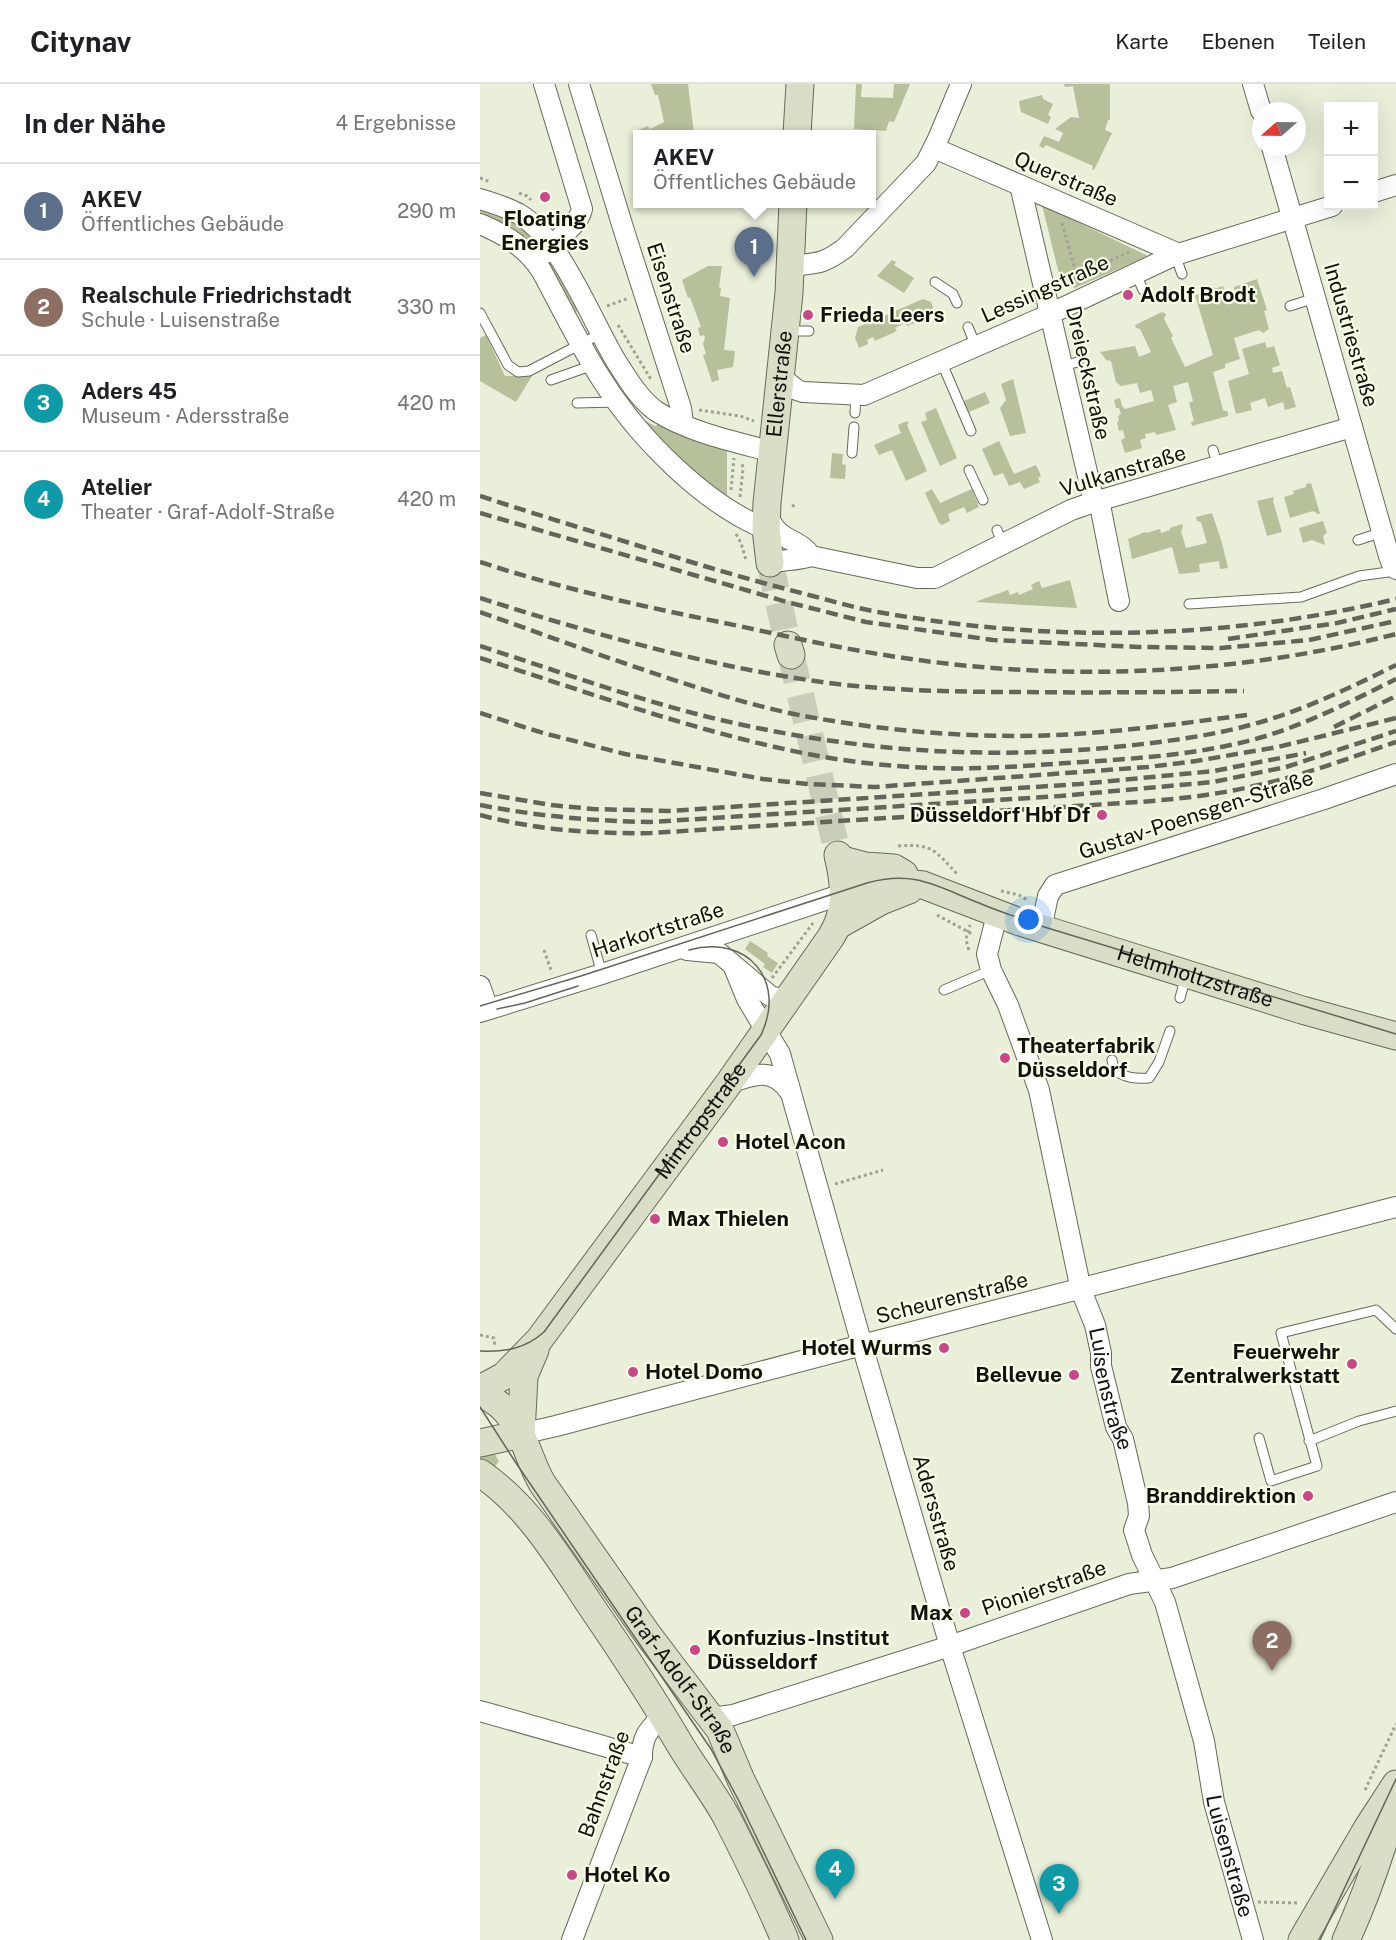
<!DOCTYPE html>
<html lang="de">
<meta charset="utf-8">
<style>
body{margin:0;font-family:"Public Sans",sans-serif;background:#f6f6f6;color:#202124}
.controls{position:absolute;right:18px;top:18px;display:grid;overflow:hidden;border-radius:0px;box-shadow:0 6px 24px #0002}
.controls button{width:54px;height:54px;display:grid;place-items:center;padding:0;border:0;border-bottom:2px solid #e0e0e0;background:#fff;color:#202124;font:30px sans-serif}
.compass{position:absolute;left:772px;top:18px;width:54px;height:54px;border-radius:50%;background:#fff;box-shadow:0 6px 24px #0002;rotate:250deg}
.you{position:absolute;left:549px;top:836px;width:21px;height:21px;margin:-15px;border:4px solid #fff;border-radius:50%;background:#1a73e8;box-shadow:0 0 0 9px #1a73e833}
.badge{display:grid;place-items:center;width:39px;height:39px;border-radius:50%;background:#cb4688;color:#fff;font-size:20px;font-weight:700}
.pin{position:absolute;translate:-50% -50px;filter:drop-shadow(0 2px 3px #0008)}
.pin::after{content:'';position:absolute;top:32px;width:21px;height:18px;background:inherit;clip-path:polygon(0 0,100% 0,50% 100%)}
.popup{position:absolute;left:153px;top:46px;width:243px;height:78px;box-sizing:border-box;display:grid;place-content:center;border-radius:0px;background:#fff;filter:drop-shadow(0 2px 4px #0005);font-size:20px;white-space:nowrap;color:#757577}
.popup b{font-size:22px;color:#202124}
.popup::after{content:'';position:absolute;left:50%;top:100%;margin-left:-12px;border:12px solid transparent;border-top-color:#fff}
.list{margin:0;padding:0;list-style:none}
h2{display:flex;justify-content:space-between;align-items:center;height:78px;margin:0;padding:0 24px;font-size:26px}
h2 small{font-size:20px;font-weight:400;color:#757577}
.list li{display:grid;grid-template-columns:39px 1fr auto;gap:18px;align-items:center;box-sizing:border-box;height:96px;padding:0 24px;border-top:2px solid #e0e0e0}
.list b{display:block;font-size:22px;white-space:nowrap}
.list p{margin:0;font-size:20px;white-space:nowrap;color:#757577}
.list em{font-size:20px;font-style:normal;color:#757577}
.map{position:relative;flex:none;width:916px;height:1856px;overflow:hidden}
header{display:flex;align-items:center;gap:36px;box-sizing:border-box;height:84px;padding:0 30px;background:#fff;border-bottom:2px solid #e0e0e0}
header strong{font-size:28px}
nav{display:flex;gap:33px;margin-inline-start:auto;font-size:21px}
main{display:flex}
aside{flex:1;background:#fff}
.map>svg:first-child{display:block}
.green{fill:#b6c09b}
.lines{fill:none;stroke-linecap:round;stroke-linejoin:round}
.secondary-tunnel{stroke:#c8ceba;stroke-width:27;stroke-dasharray:27 14;stroke-linecap:butt}
.lane-casing{stroke:#666b58;stroke-width:11}
.street-casing{stroke:#666b58;stroke-width:22}
.secondary-casing{stroke:#666b58;stroke-width:29}
.path{stroke:#9fa393;stroke-width:3;stroke-dasharray:3 3;stroke-linecap:butt}
.lane{stroke:#fff;stroke-width:9}
.street{stroke:#fff;stroke-width:20}
.secondary{stroke:#dadec7;stroke-width:27}
.tram{stroke:#626659;stroke-width:1.5}
.rail{stroke:#626659;stroke-width:4.5;stroke-dasharray:12 6;stroke-linecap:butt}
.poi-dot{fill:#cb4688;stroke:#f7fde7;stroke-width:2}
.labels{text-anchor:middle;stroke-width:4.5;stroke-linejoin:round;paint-order:stroke}
.street-label{font-size:21px;fill:#10120b;stroke:#f7fde7}
.poi-label{font-size:21px;font-weight:bold;fill:#10120b;stroke:#f7fde7;text-anchor:start}
</style>
<header>
<strong>Citynav</strong>
<nav><a>Karte</a><a>Ebenen</a><a>Teilen</a></nav>
</header>
<main>
<aside>
<h2>In der Nähe<small>4 Ergebnisse</small></h2>
<ul class="list">
<li><span class="badge" style="background:#5c6f8a">1</span><div><b>AKEV</b><p>Öffentliches Gebäude</p></div><em>290 m</em></li>
<li><span class="badge" style="background:#8d6e63">2</span><div><b>Realschule Friedrichstadt</b><p>Schule · Luisenstraße</p></div><em>330 m</em></li>
<li><span class="badge" style="background:#0f9aa8">3</span><div><b>Aders 45</b><p>Museum · Adersstraße</p></div><em>420 m</em></li>
<li><span class="badge" style="background:#0f9aa8">4</span><div><b>Atelier</b><p>Theater · Graf-Adolf-Straße</p></div><em>420 m</em></li>
</ul>
</aside>
<div class="map">
<svg width="916" height="1856" viewBox="0 0 916 1856">
<rect width="100%" height="100%" fill="#e9efd9"/>
<path class="green" d="M171,0h37l6,50h-57l-1,-3 12,-5 2,3 14,-7 -6,-27h-3z
M376,0h22h-16l-1,13 32,1 1,-14h16l-16,38 -5,-1 -3,10 -32,-2z
M584,0h46v36h-2l-3,10 7,3 -18,37 -2,-1 1,-3 -47,-21 -3,3 -4,-2 5,-10 15,6 4,-9 -8,-4 16,-12 8,1 -6,-32 -8,1z
M562,11l1,4 10,5 -5,11 3,2 -3,7 -27,-12 -2,-11z
M562,121l106,51 -73,32 -14,-6z
M0,124c25,8 44,20 62,39l-2,5 -30,-26 -30,-12z
M70,172l30,54 -6,3 -27,-50z
M412,176l4,2 -2,3 20,13 -10,15 -27,-17z
M228,182h14l-3,21 2,1 -1,8 10,2 -6,52 11,1 -2,16 -16,3 2,10 -7,2 -9,-27 3,-1 -3,-10 2,-7 -1,-2 -4,1 -2,-8 3,-1 -11,-30 -2,1 -6,-18z
M777,195l10,31 -3,1 5,18 -6,4 -4,-3 -25,8 6,21 -15,5v4l-12,4 10,38 5,2v4l-36,10 -1,-4 3,-1 -5,-18 4,-2 -5,-19 -15,4 4,16 -9,3 8,25 -20,5 -1,-3 -10,2 1,4 -6,2 2,8 -17,5 -4,-13 4,-2 -2,-8 -4,1 -2,-9 2,-1 -1,-5 3,-2 -2,-6h-3l-2,-8 6,-2 2,8 3,3 29,-8 -3,-11 -11,3 -3,-10 -16,3 -5,-4 -5,-21 -5,-1 -6,-8 35,-6 4,11 12,-5 -11,-23 -4,-1 -1,-3 27,-13 4,2 -2,5 9,17 -2,2 14,29 28,-12 -18,-60 6,-1 3,1 7,-5 12,-4 4,12 8,-4 -1,-7z
M443,215l8,3 3,9 -8,4 1,3 -20,8 -2,-3 -10,5 2,3 -22,10 -2,-4 -6,3 1,4 -9,4 -4,-10 3,-11z
M6,251l19,41h27l-16,26 -36,-21v-43z
M785,258l2,6 7,-2 6,19 -8,3 1,5 9,-2 5,17 3,-1 6,20 -11,3 -2,-8 -15,5 -3,-9 -15,5 2,7 -16,4 -8,-33 21,-7 -7,-25z
M533,295l13,54 -16,3 -10,-28 6,-8 -5,-16z
M505,308l5,11 -21,9 -5,-11z
M456,324l21,50 -17,8 -19,-44 6,-2 -2,-7z
M166,337l9,5 9,-3 63,25v50l-38,-27 -45,-47z
M427,337l2,2 -2,2 20,46 -21,10 -14,-31 -13,5 -5,-10 27,-12 -3,-8z
M519,357l15,33 22,-9 5,11 -3,2 2,4 -16,7 -4,-7 -11,4 -6,-13 -9,3 -12,-27z
M352,369l11,1 -1,10 4,1 -1,14 -15,-1z
M831,399l9,31h-2l-5,-3 -23,7 -6,-21 10,-3 -1,-3 13,-4v-3z
M452,405l8,14 32,-14 7,18 -12,6 -3,-6 -16,7 2,7 -8,4 -3,-2 -14,-30z
M794,413l-1,4 9,31 -15,4 -10,-35z
M732,429l10,30 6,25 -8,1 -1,-8 -20,3 1,8 -21,2 -7,-27 -40,12 -4,-20 17,-7 1,1 14,-4 1,4 9,-3v-2l12,-4 1,3 -2,4 5,17 21,-5 -6,-21 -4,-1 -1,-4z
M843,437l4,12 -4,3 2,9 -13,-5 -9,3 -4,-15z
M590,496l7,28 -102,-6 33,-12 2,5 8,-3 1,3 14,-6 -2,-4 8,-4 3,7z
M270,857l18,12 -1,3 11,7 -6,10 -9,-6 2,-3 -20,-15z
M12,1366l7,11 -7,10 -12,-8v-11z"/>
<g class="lines">
<path class="secondary-tunnel" d="M290,479l18,82
M311,571l47,200"/>
<defs>
<path id="lane" d="M695,171l7,19
M656,190l7,16
M455,198l18,12 4,9
M810,222l25,-8
M0,229l28,52 10,7 11,-1 71,-37
M488,243l8,19
M308,247h21
M461,277l30,70
M582,282l16,-4
M71,296l42,-15
M97,319l40,-1
M375,329l1,-17
M733,366l5,17
M372,369l2,-26
M489,386l14,30
M517,446l6,15
M878,456l25,-8
M709,520l112,-7 58,-21 37,-5
M111,851l11,39
M464,906l47,-20
M700,914l6,-22
M632,976l2,10c12,8 21,9 35,8l10,-16 11,-31
M779,1354l12,43 46,-15 -36,-133 95,-23 20,19
M829,1357l50,-20 37,-10"/>
<g id="street">
<path d="M64,0l38,125c-4,18 -26,29 -37,44"/>
<path d="M99,0l46,150 56,174 2,15"/>
<path d="M773,0l8,27"/>
<path d="M792,63l117,409 3,8 4,5"/>
<path d="M454,64l245,106"/>
<path d="M540,101l74,317"/>
<path d="M894,108l22,-7"/>
<path d="M0,115c13,4 27,8 39,15 41,24 72,105 97,147 11,17 23,38 40,50 32,21 80,31 117,41"/>
<path d="M0,140c24,10 46,23 61,46 21,38 39,77 63,113 35,55 101,122 162,146"/>
<path d="M310,182c27,-3 32,-1 55,-18l81,-85 12,-24 23,-55"/>
<path d="M301,293l16,13 6,2 61,3 175,-76 136,-64 157,-49"/>
<path d="M619,416l20,101"/>
<path d="M287,430c12,30 30,22 44,42"/>
<path d="M290,479c15,-4 28,-2 41,-7l106,22h18l136,-68 23,-8 258,-75"/>
<path id="s1" d="M517,831l-10,39 4,16 17,35 31,85 42,200 14,35 6,28v13l15,61 7,12 15,64 1,13 -5,14 8,25 23,47 39,139 10,61 39,138"/>
<path d="M561,845l7,-33 7,-11 269,-86 72,-25"/>
<path d="M207,866l32,3 50,42 6,3 15,-1"/>
<path d="M254,883l13,32 33,55 82,291 88,301 92,294"/>
<path d="M0,902l8,23"/>
<path d="M0,928l122,-38 241,-80"/>
<path d="M249,999c26,-9 44,-16 61,9"/>
<path d="M41,1350l35,-8 306,-81 534,-138"/>
<path d="M0,1627l162,46"/>
<path d="M228,1629l11,4 14,-2 217,-69 179,-62 43,-6 224,-76"/>
<path d="M92,1856l70,-183c0,-22 7,-27 21,-42"/>
</g>
<g id="secondary">
<path d="M317,50l3,-50"/>
<path id="s2" d="M290,479l-4,-34 1,-26 22,-210 4,-90"/>
<path d="M308,561l3,10"/>
<path d="M359,775l26,7 29,2 10,6"/>
<path id="s3" d="M363,810l41,-11 12,-1 27,3 94,36 285,89 94,26"/>
<path d="M360,840l41,-23 28,-11"/>
<path id="s4" d="M0,1305l24,-13 35,-36 190,-257 102,-146c17,-27 14,-52 7,-82"/>
<path id="s5" d="M0,1308c8,5 17,10 23,16 21,21 25,51 39,75l106,152 72,95 21,50 78,160"/>
<path d="M41,1350l3,-58 11,-26"/>
<path d="M0,1359l41,-9"/>
<path d="M0,1389c50,34 80,87 113,136 30,44 59,88 86,134 15,25 33,48 47,73 21,41 41,82 59,124"/>
<path d="M822,1856l66,-113 28,-43"/>
<path d="M866,1856c21,-46 37,-93 50,-142"/>
</g>
</defs>
<use href="#lane" class="lane-casing"/>
<use href="#street" class="street-casing"/>
<use href="#secondary" class="secondary-casing"/>
<path class="path" d="M0,94l11,4
M39,109l8,3 4,4
M582,139l15,53
M590,201l7,-9 52,-24
M127,222l22,-8
M138,241l34,56
M219,326l41,6 14,5
M251,406l3,-32
M260,413l3,-28 -1,-7
M312,421l5,3
M256,450l5,9 5,17
M418,762c35,-3 37,5 60,29
M521,807l18,4 10,6
M457,831l37,20
M64,866l8,23
M489,866c-4,-10 -3,-15 1,-25
M292,894l41,-55
M355,1100l48,-14
M0,1251l14,3 1,9
M885,1706l31,-66
M778,1818l42,1"/>
<use href="#lane" class="lane"/>
<use href="#street" class="street"/>
<use href="#secondary" class="secondary"/>
<path class="tram" d="M0,922l101,-30 286,-93c47,-13 69,3 112,20 21,9 41,15 62,23l355,108
M17,925l28,-6 53,-17
M0,1267c25,1 45,-2 64,-19l217,-297c26,-55 -14,-101 -72,-85
M0,1323l36,56 195,286 28,52 67,139
M840,1856l76,-161"/>
<path class="rail" d="M0,412c70,23 141,44 211,66 39,12 79,23 118,33 23,6 46,13 69,17 172,31 347,28 518,-13
M0,429l307,89 79,20 127,18 145,7 83,1 88,-8 87,-19
M0,478c85,28 171,46 259,64 55,12 109,24 165,32 163,24 332,17 492,-24
M0,514c119,38 241,72 365,87 59,6 118,7 177,7 74,1 148,0 222,-1
M0,528c56,20 111,40 167,59 51,17 104,35 157,45 98,18 199,25 298,16 49,-4 97,-11 145,-17
M748,555l109,-16 59,-14
M0,562c84,27 168,58 254,77 130,29 259,37 391,23 46,-5 92,-11 136,-24 47,-14 91,-35 135,-57
M0,574c108,34 216,74 328,96 56,11 117,16 175,14 33,-1 66,-4 100,-6 61,-4 123,-8 183,-26 45,-14 88,-36 130,-57
M0,629l63,20 82,21 138,25 45,5 67,3 273,-20 48,-6 82,-14 118,-29
M854,643l62,-31
M0,709l71,12 42,4 75,2 412,-27 134,-13 92,-18
M0,721c57,11 112,16 170,17l410,-26 153,-14 73,-15 110,-36
M0,731c56,15 114,19 171,18l488,-31c38,-3 77,-7 115,-16 48,-10 95,-28 142,-44"/>
</g>
<g class="poi-dot">
<circle cx="65" cy="113" r="6"/>
<circle cx="648" cy="211" r="6"/>
<circle cx="328" cy="231" r="6"/>
<circle cx="622" cy="731" r="6"/>
<circle cx="525" cy="974" r="6"/>
<circle cx="243" cy="1058" r="6"/>
<circle cx="175" cy="1135" r="6"/>
<circle cx="464" cy="1264" r="6"/>
<circle cx="872" cy="1280" r="6"/>
<circle cx="153" cy="1288" r="6"/>
<circle cx="594" cy="1291" r="6"/>
<circle cx="828" cy="1412" r="6"/>
<circle cx="485" cy="1529" r="6"/>
<circle cx="215" cy="1566" r="6"/>
<circle cx="92" cy="1791" r="6"/>
</g>
<g class="labels">
<g class="street-label">
<text transform="translate(586 95) rotate(23)" y="7">Querstraße</text>
<text transform="translate(565 205) rotate(-24)" y="7">Lessingstraße</text>
<text transform="translate(191 214) rotate(72)" y="7">Eisenstraße</text>
<text transform="translate(871 251) rotate(74)" y="7">Industriestraße</text>
<text transform="translate(608 289) rotate(77)" y="7">Dreieckstraße</text>
<text dy="7" stroke="none"><textPath href="#s2" startOffset="180">Ellerstraße</textPath></text>
<text transform="translate(643 387) rotate(-17)" y="7">Vulkanstraße</text>
<text transform="translate(716 731) rotate(-18)" y="7">Gustav-Poensgen-Straße</text>
<text transform="translate(178 846) rotate(-18)" y="7">Harkortstraße</text>
<text dy="7" stroke="none"><textPath href="#s3" startOffset="369">Helmholtzstraße</textPath></text>
<text dy="7" stroke="none"><textPath href="#s4" startOffset="350">Mintropstraße</textPath></text>
<text transform="translate(472 1214) rotate(-14)" y="7">Scheurenstraße</text>
<text dy="7" stroke="none"><textPath href="#s1" startOffset="494">Luisenstraße</textPath></text>
<text transform="translate(456 1429) rotate(74)" y="7">Adersstraße</text>
<text transform="translate(564 1504) rotate(-19)" y="7">Pionierstraße</text>
<text dy="7" stroke="none"><textPath href="#s5" startOffset="354">Graf-Adolf-Straße</textPath></text>
<text transform="translate(124 1700) rotate(-70)" y="7">Bahnstraße</text>
<text dy="7" stroke="none"><textPath href="#s1" startOffset="981">Luisenstraße</textPath></text>
</g>
<g class="poi-label">
<text x="65" y="142" text-anchor="middle">Floating<tspan x="65" dy="24">Energies</tspan></text>
<text x="660" y="218">Adolf Brodt</text>
<text x="340" y="238">Frieda Leers</text>
<text x="610" y="738" text-anchor="end">Düsseldorf Hbf Df</text>
<text x="537" y="969">Theaterfabrik<tspan x="537" dy="24">Düsseldorf</tspan></text>
<text x="255" y="1065">Hotel Acon</text>
<text x="187" y="1142">Max Thielen</text>
<text x="452" y="1271" text-anchor="end">Hotel Wurms</text>
<text x="860" y="1275" text-anchor="end">Feuerwehr<tspan x="860" dy="24">Zentralwerkstatt</tspan></text>
<text x="165" y="1295">Hotel Domo</text>
<text x="582" y="1298" text-anchor="end">Bellevue</text>
<text x="816" y="1419" text-anchor="end">Branddirektion</text>
<text x="473" y="1536" text-anchor="end">Max</text>
<text x="227" y="1561">Konfuzius-Institut<tspan x="227" dy="24">Düsseldorf</tspan></text>
<text x="104" y="1798">Hotel Ko</text>
</g>
</g>
</svg>
<div class="controls">
<button>+</button>
<button>−</button>
</div>
<svg class="compass" viewBox="-18 -18 36 36"><path d="M0-13l5 13h-10z" fill="#e53935"/><path d="M0 13l5-13h-10z" fill="#757577"/></svg>
<div class="you"></div>
<div class="pin badge" style="left:274px;top:193px;background:#5c6f8a">1</div>
<div class="popup"><b>AKEV</b>Öffentliches Gebäude</div>
<div class="pin badge" style="left:792px;top:1587px;background:#8d6e63">2</div>
<div class="pin badge" style="left:579px;top:1830px;background:#0f9aa8">3</div>
<div class="pin badge" style="left:355px;top:1815px;background:#0f9aa8">4</div>
</div>
</main>
